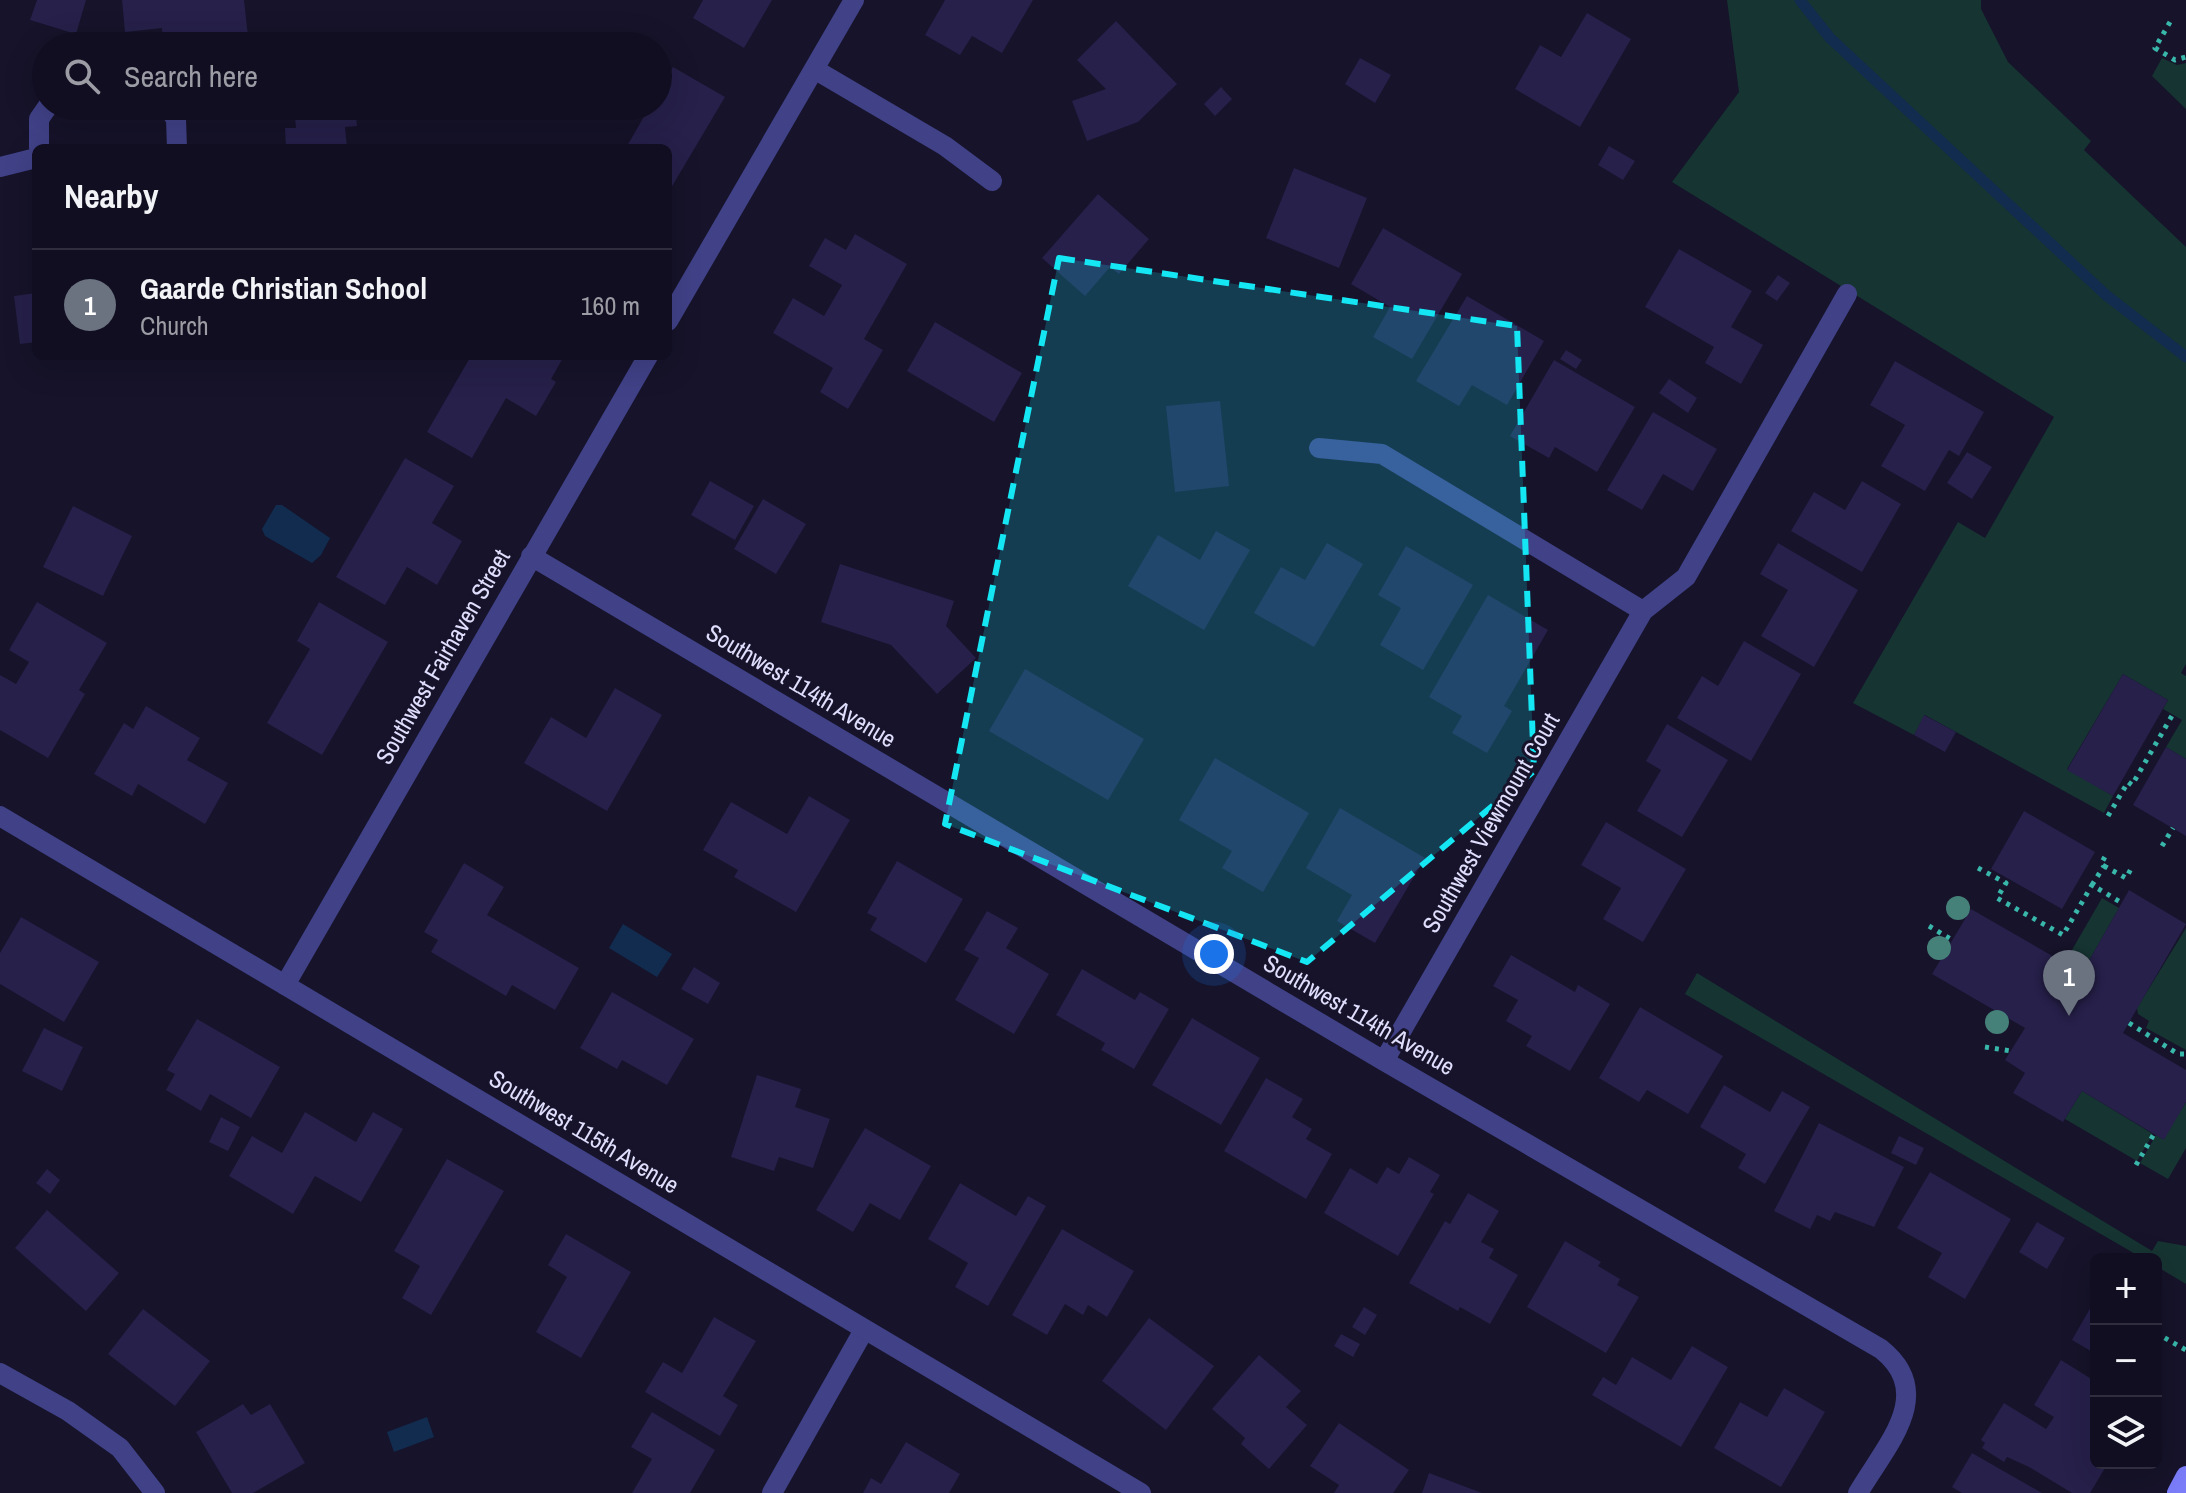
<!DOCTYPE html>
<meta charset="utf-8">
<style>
body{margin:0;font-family:"Archivo Narrow",sans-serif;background:#1e1c2d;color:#f1f3f6}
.controls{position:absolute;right:24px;bottom:24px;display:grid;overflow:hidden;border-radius:12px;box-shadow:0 8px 32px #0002}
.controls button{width:72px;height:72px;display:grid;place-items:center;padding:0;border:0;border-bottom:2px solid #302e3e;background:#100e20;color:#f1f3f6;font:40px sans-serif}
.you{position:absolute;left:1214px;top:954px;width:28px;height:28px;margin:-20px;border:6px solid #fff;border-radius:50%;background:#1a73e8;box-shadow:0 0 0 12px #1a73e833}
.badge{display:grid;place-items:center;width:52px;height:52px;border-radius:50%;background:#14e7f3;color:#fff;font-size:26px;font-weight:700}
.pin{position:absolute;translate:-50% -66px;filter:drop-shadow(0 2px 4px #0008)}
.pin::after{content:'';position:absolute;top:42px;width:28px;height:24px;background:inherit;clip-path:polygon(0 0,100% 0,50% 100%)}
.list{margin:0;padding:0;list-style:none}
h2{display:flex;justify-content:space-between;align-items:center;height:104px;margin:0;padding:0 32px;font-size:34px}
h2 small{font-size:26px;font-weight:400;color:#9c9ca5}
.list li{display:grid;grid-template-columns:52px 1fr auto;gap:24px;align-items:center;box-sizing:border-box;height:112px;padding:0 32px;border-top:2px solid #302e3e}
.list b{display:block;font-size:30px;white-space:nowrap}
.list p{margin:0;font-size:26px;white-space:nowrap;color:#9c9ca5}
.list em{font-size:26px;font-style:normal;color:#9c9ca5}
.icon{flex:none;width:44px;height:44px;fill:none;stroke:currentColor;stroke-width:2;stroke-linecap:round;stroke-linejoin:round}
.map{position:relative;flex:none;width:2186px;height:1493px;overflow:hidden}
.search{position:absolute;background:#100e20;box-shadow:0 8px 32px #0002;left:32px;top:32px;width:640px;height:88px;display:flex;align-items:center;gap:20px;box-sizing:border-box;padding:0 28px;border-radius:44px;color:#9c9ca5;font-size:30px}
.panel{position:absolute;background:#100e20;box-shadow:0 8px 32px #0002;left:32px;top:144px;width:640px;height:216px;border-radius:12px}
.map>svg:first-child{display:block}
.green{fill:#163432}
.water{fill:#122c4f}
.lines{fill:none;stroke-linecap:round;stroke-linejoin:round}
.stream{stroke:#122c4f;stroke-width:11}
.building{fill:#26204a}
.path{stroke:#38b7aa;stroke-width:5;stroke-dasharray:4 6;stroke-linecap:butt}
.minor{stroke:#404187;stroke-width:20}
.tertiary{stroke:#404187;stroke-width:20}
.secondary{stroke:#7a7cf8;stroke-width:20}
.tree{fill:#458179}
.marked{fill:#14e7f3;fill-opacity:0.2;stroke:#14e7f3;stroke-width:6;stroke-dasharray:16 10;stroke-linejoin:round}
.labels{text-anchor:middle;stroke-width:6;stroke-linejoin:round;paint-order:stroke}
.street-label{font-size:24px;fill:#e0defd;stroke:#16132a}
</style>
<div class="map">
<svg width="2186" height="1493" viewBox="0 0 2186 1493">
<rect width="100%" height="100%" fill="#16132a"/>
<path class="green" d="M1727,0h254v9l27,53 83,79 -7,9 102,97v417l-5,9 5,3v83l-20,-12 16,-27 -19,-11 5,-9 -45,-26 -56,95 46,27 -9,17 -179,-98 -11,20 -61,-32 105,-181 27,16 69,-121 -382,-235 67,-90z
M2162,58l15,7 9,-2v46l-34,-33z
M2102,898l17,10 -37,65 -17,-11z
M2186,928v122l-40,-22 3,-7 -11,-7 -1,-6z
M1697,973l455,278 6,-10 28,5v38l-30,-18v-7h-12l-459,-265z
M2082,1091l71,43 -16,27 -72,-42z
M2186,1102v46l-18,31 -28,-16 16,-28 7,4z"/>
<path class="water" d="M276,505h6l48,33 -9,17 -9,8 -47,-27 -3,-7z
M623,924l49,30 -15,23 -48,-29z
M427,1417l7,20 -40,15 -7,-20z"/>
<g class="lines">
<path class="stream" d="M1800,0l30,38 276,257 80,62"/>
</g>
<path class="building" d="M37,0h49l-10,34 -46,-14z
M122,0h122l5,46h-86l-1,-18 -37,4z
M703,0h69l-28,48 -51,-30z
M945,0h88l-31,53 -30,-17 -12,19 -35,-20z
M1587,13l44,26 -51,88 -65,-38 25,-44 21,12z
M1116,21l61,63 -39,38 -51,19 -15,-40 34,-12 -29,-29z
M1360,58l31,17 -16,28 -30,-19z
M673,67l52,30 -57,96v-45h-42l24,-42h8v-13z
M1221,87l11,12 -17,17 -11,-12z
M294,106h61l2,20 -12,1 2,21h-61l-1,-20h11z
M1609,146l26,15 -12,19 -25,-15z
M1294,168l73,30 -28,70 -73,-30z
M1098,194l51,45 -30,35 -9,-7 -25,29 -43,-38z
M1383,228l79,46 -50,85 -39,-22 17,-30 -39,-23z
M855,234l52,30 -43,75 19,11 -35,59 -28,-17 13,-24 -60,-35 20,-35 31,18 18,-31 -33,-19 16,-28 21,12z
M1679,249l73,42 -21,36 32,18 -22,39 -36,-21 9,-16 -69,-40z
M1778,275l12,8 -13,18 -12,-8z
M36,293v49l-16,2 -6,-48z
M1467,296l77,45 -37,64 -35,-20 -13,21 -43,-25z
M935,322l87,51 -28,49 -87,-51z
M1566,350l16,10 -6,9 -16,-10z
M471,356h93l-13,23 5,3 -20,34 -30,-18 -34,60 -45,-26z
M1554,360l81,47 -38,65 -42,-25 -6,11 -39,-22z
M1895,361l89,51 -25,44 -10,-6 -24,41 -44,-25 24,-41 -35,-20z
M1669,379l28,19 -9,15 -29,-20z
M1220,401l9,85 -54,6 -9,-86z
M1653,412l64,37 -24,42 -30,-17 -21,36 -35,-20z
M1967,452l25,15 -20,32 -25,-16z
M405,458l49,28 -22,37 30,18 -25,44 -30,-18 -22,38 -49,-28z
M710,481l44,25 -19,34 -44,-25z
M1862,481l39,23 -39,68 -71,-41 23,-39 31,18z
M763,499l43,25 -30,50 -42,-25z
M73,506l59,30 -29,60 -60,-29z
M1216,531l34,19 -46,80 -76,-44 30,-51 42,25z
M1327,543l36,21 -49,83 -60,-34 27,-46 24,13z
M1778,543l80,47 -44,77 -53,-31 27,-46 -28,-16z
M1406,546l67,39 -50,85 -43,-25 21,-37 -23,-13z
M840,564l114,37 -8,25 30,32 -39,36 -46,-49 -70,-23z
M1488,595l60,35 -44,76 8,5 -25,42 -35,-20 10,-17 -33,-19z
M37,602l70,41 -28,47 6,4 -37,64 -48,-28v-55l16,9 13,-22 -20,-12z
M319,602l69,40 -66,113 -55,-32 43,-74 -13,-8z
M1744,641l57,33 -50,87 -74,-43 25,-42 16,10z
M1025,669l119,70 -36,61 -119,-69z
M2123,674l45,26 -55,96 -46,-26z
M615,688l47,27 -55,96 -83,-48 27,-46 35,21z
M146,706l54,32 -13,22 41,23 -23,41 -67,-40 -6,12 -38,-22 30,-51 9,6z
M1924,715l32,17 -11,20 -31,-17z
M1667,724l61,36 -46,77 -45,-26 24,-41 -15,-9z
M2166,747l20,12v77l-53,-31z
M1215,758l94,55 -46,79 -41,-24 10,-17 -53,-31z
M809,796l41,24 -54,92 -62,-35 4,-7 -35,-20 28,-48 56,32z
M1340,808l85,50 -50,85 -38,-22 15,-26 -46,-27z
M2024,811l71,41 -33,57 -71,-40z
M1606,822l80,47 -43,73 -40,-23 18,-31 -40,-23z
M897,861l66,38 -37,64 -56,-33 7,-12 -10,-5z
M464,863l40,24 -17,28 92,53 -24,42 -43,-25 -6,11 -75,-44 7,-12 -14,-8z
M2129,890l57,34 -63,109 63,37v32l-22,38 -82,-49 -19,31 -50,-29 12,-20 -20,-13 20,-32 -93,-54 39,-65 111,64z
M987,911l31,17 -12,20 43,26 -35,60 -59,-34 24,-42 -15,-8z
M21,917l78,45 -35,60 -64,-38v-31z
M1511,955l64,37 3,-7 32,19 -40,67 -44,-25 6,-10 -26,-15 12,-21 -25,-14z
M694,967l26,16 -12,21 -27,-15z
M1082,969l53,31 5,-8 29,17 -35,60 -33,-19 4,-7 -49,-28z
M612,992l82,47 -27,46 -45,-25 -5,9 -37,-21z
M1640,1007l83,49 -35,58 -41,-24 -8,12 -40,-24z
M1192,1018l68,40 -39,67 -69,-40z
M197,1019l83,48 -29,51 -41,-24 -9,17 -35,-21 9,-16 -8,-4z
M44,1028l39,19 -21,44 -40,-20z
M757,1075l44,14 -6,18 35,12 -17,49 -34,-11 -5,14 -43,-14z
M1266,1078l37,21 -11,18 20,12 -6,10 26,15 -26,45 -82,-48z
M1724,1085l46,27 12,-21 28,16 -45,77 -27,-16 8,-14 -46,-27z
M305,1112l51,30 17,-30 30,17 -42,73 -46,-26 -22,38 -64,-38 23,-40 30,17z
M221,1117l19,10 -12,24 -19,-9z
M1819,1123l85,44 -30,60 -39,-15 -5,9 -13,-6 -7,14 -36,-18z
M865,1128l66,38 -31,54 -30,-17 -17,29 -37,-22z
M1899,1136l25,12 -8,17 -25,-12z
M1409,1157l31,18 -10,17 4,2 -36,62 -74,-43 26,-45 27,16 10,-17 12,7z
M447,1159l57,32 -73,124 -29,-17 18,-32 -26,-15z
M47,1169l13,11 -10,14 -14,-11z
M1930,1172l81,47 -46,80 -37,-22 14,-24 -45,-25z
M960,1183l56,33 12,-20 18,10 -58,100 -33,-19 13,-24 -40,-24z
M1468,1193l31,18 -18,31 13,7 -5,9 29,17 -28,49 -30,-17 -2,4 -49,-28 36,-62 5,3z
M47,1210l72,63 -33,38 -71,-63z
M2037,1222l28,16 -18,31 -28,-17z
M1062,1229l72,42 -27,46 -19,-12 -5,10 -18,-11 -18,31 -35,-20z
M566,1234l65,38 -50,86 -45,-26 31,-55 -19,-12z
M1565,1241l36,21 -3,4 22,13 -3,6 22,12 -33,56 -79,-46z
M2096,1298v56l-24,-14z
M1364,1307l13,8 -12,20 -13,-8z
M143,1309l67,52 -35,45 -67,-52z
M714,1317l42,24 -33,55 15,9 -18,31 -75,-44 18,-30 19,11z
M1149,1318l65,48 -48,64 -64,-49z
M1341,1334l19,10 -7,13 -19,-11z
M1692,1346l36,21 -47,80 -89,-52 11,-18 13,8 16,-28 39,23z
M1259,1355l42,36 -15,16 21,18 -38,44 -28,-25 4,-6 -33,-29z
M2061,1360l35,22v81h12l-18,30h-18l-43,-26 -22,-10 -3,5 -22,-14 3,-5 -4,-3 23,-37 42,26 8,-12 -20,-12z
M1784,1388l41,24 -44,75 -67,-39 26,-46 27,15z
M243,1404l8,11 19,-11 35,59 -52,30h-21l-36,-61z
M652,1412l63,38 -25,43h-58l20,-34 -21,-12z
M1339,1423l70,47 -16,23h-59l5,-8 -29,-19z
M906,1442l54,32 -11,19h-86l8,-15 10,6z
M1972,1453l70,40h-80l-10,-6z
M1429,1473l53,20h-60z"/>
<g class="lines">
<path class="path" d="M2170,22l-15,26 20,12 11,-3
M2108,816l20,-34 4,3 41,-71
M2162,846l11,-18
M2104,866l22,12 6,-11
M1978,868l28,15 -9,15 66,37 29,-50 30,18
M2092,885l12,-19 -3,-2 6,-11
M1929,926l23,14
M2129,1023l49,31h8
M1985,1047l26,4
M2136,1165l18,-31
M2156,1333l30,17"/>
<path class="minor" d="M814,69l131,77 47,35
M167,106l9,13 1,29
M39,148v-29l9,-13
M0,167l36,-9
M668,321l186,-321
M1319,448l63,6 261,157
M531,556l853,505 497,288c56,45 5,96 -23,144
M285,985l363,-629
M1384,1061l259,-450 43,-34 161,-283
M0,1373l68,38 52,37 35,45
M772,1493l92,-163"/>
<path class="tertiary" d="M0,816l1141,677"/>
<path class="secondary" d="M2177,1493l9,-17"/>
</g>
<g class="tree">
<circle cx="1958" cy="908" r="12"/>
<circle cx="1939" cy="948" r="12"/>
<circle cx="1997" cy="1022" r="12"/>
</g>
<path class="marked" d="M1059,258l458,68 17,445 -227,191 -362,-138z"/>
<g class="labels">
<g class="street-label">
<text transform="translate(443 657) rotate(-60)" y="8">Southwest Fairhaven Street</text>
<text transform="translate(801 686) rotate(31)" y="8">Southwest 114th Avenue</text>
<text transform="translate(1491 823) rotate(-60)" y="8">Southwest Viewmount Court</text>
<text transform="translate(1359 1015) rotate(30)" y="8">Southwest 114th Avenue</text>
<text transform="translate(584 1132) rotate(31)" y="8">Southwest 115th Avenue</text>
</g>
</g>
</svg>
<div class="controls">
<button>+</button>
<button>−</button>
<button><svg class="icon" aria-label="layers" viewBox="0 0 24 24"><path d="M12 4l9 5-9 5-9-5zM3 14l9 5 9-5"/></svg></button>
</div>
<div class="you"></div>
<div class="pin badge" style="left:2069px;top:1016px;background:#6b7280">1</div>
<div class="search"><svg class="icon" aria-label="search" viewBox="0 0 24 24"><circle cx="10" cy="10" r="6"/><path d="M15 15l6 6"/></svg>Search here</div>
<section class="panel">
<h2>Nearby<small></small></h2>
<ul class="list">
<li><span class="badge" style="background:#6b7280">1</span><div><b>Gaarde Christian School</b><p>Church</p></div><em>160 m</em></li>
</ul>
</section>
</div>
